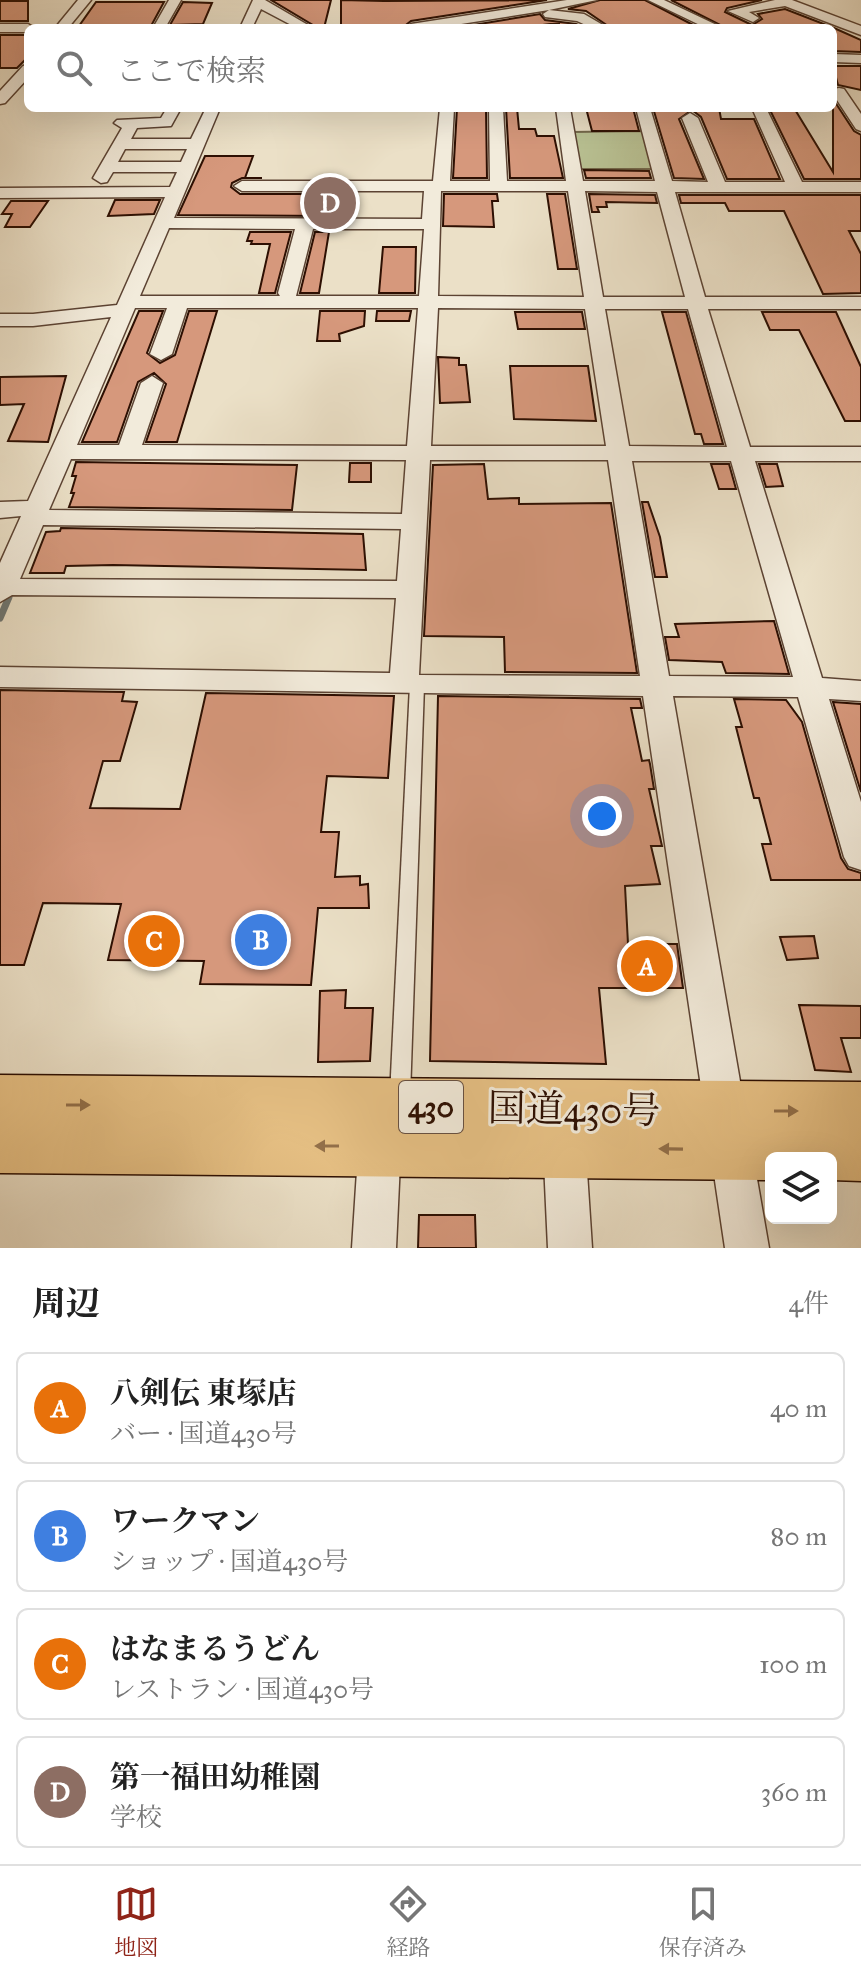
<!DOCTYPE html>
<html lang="ja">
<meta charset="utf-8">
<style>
body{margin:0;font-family:"IM FELL Great Primer","Noto Serif JP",serif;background:#f2f2f2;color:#222}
.controls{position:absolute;right:24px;bottom:24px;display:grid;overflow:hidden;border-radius:12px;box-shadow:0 8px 32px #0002}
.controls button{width:72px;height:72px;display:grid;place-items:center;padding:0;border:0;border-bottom:2px solid #e0e0e0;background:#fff;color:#222;font:40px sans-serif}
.you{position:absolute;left:602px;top:816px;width:28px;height:28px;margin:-20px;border:6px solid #fff;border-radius:50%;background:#1a73e8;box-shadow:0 0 0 12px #1a73e833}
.badge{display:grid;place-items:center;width:52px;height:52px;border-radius:50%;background:#8f2418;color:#fff;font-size:26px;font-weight:700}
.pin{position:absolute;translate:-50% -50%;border:4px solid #fff;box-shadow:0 2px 8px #0006}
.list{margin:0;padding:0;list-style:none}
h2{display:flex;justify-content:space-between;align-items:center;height:104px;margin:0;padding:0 32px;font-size:34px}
h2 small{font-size:26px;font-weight:400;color:#767676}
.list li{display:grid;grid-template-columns:52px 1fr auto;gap:24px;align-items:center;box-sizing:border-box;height:112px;margin:0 16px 16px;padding:0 16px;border:2px solid #e0e0e0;border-radius:12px}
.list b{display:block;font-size:30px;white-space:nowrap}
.list p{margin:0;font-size:26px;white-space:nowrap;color:#767676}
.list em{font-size:26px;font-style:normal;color:#767676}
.icon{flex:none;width:44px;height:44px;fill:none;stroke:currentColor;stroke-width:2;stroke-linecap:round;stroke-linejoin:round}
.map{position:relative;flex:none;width:861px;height:1248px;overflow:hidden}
.search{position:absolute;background:#fff;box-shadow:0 8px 32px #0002;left:24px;right:24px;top:24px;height:88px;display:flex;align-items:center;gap:20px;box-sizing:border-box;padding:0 28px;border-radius:12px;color:#767676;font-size:30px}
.sheet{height:616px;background:#fff}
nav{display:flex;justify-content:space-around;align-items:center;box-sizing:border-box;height:112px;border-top:2px solid #e0e0e0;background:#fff;font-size:22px;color:#767676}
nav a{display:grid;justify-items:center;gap:4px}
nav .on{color:#8f2418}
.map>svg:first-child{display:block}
.green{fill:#b9c294;stroke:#73684b;stroke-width:2}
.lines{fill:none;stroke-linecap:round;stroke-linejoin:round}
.stream{stroke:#6e7672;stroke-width:7}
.building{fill:#d6987c;stroke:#2d0f02;stroke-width:2}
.service-casing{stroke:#5c4333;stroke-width:3}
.minor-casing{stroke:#5c4333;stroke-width:3}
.trunk-casing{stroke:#2d0f02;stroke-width:3}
.service{fill:#f2ebdb;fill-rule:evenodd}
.minor{fill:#f2ebdb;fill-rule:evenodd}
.trunk{fill:#e6c084;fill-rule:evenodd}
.oneway{fill:#93704a}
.labels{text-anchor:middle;stroke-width:6;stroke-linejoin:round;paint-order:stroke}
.shield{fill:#f2ebdb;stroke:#685143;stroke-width:2}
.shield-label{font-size:30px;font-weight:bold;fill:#2d0f02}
.near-street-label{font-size:38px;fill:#2d0f02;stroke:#f2ebdb}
</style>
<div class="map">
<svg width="861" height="1248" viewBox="0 0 861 1248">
<rect width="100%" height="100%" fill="#ebe0c7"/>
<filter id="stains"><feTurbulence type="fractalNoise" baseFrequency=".0025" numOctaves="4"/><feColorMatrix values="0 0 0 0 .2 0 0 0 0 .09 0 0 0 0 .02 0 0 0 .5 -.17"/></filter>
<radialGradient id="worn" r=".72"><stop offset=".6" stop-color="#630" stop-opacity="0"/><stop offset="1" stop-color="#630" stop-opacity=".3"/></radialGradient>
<path class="green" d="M643,131l11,38h-76l-6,-37z"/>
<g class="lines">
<path class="stream" d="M0,618l9,-21"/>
</g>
<path class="building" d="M271,0h60l-7,28h-6z
M341,0l43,1 163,-1 -136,21 -9,7h-61z
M600,0h45l54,28h-88l-25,-17 -18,-2z
M671,0h91l-35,8 -2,4 27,13 10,-6 -4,-5 27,-5 49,19 27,12v12l-28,-1v-23h-107z
M0,1h28v20h-28z
M96,2h68l-13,24h-72z
M183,2l29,1 -9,21 -33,1z
M540,14l5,6 31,4 9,4h-26v-5l-40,5h-64z
M0,35h28v22l-11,11h-17z
M833,66h28v24l-23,-5z
M833,99l21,32 7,4v44h-57l-35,-71h25l39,64z
M457,108h29l1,70h-34z
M506,108h11l2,21h16l2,7h17l9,42h-53z
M586,108h47l6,23h-47z
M653,108h66l2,11h33l26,60h-53l-26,-62 -9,-7 -13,9 25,60 -30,-1z
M205,156h48l-8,22h17h-20l-10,5 -1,4 9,7h95l-3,22 -154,-1z
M584,170l65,1 2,7h-65z
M444,194h53l1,7h-6l2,26 -51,-1z
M547,194h18l12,75h-19z
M589,194l66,1 2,8 -51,-1 1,5h-10l2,5h-7z
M679,195h182v36h-12l12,23v39l-38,1 -39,-83h-55l-4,-8h-44z
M115,200h45l-6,14 -46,2z
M11,201h37l-18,26h-25l7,-13h-10z
M250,232h41l-16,61h-16l11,-49h-19l1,-3h-5z
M315,232h14l-10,61h-19z
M383,247h33l-1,46h-36z
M139,311h24l-16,42 13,10 15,-8 14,-44h28l-40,131h-31l20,-58 -12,-11 -16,9 -21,60h-35z
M320,311h45l-1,15 -25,8 1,7h-23z
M377,311h34l-2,10h-33z
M515,312h67l3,17h-67z
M662,312h24l37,132h-19l-3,-10h-6z
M762,312h74l25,55v54h-16l-46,-91h-29z
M438,357l21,1v7h7l4,37 -30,1z
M510,366h78l8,55 -82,-2z
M66,376l-18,66 -40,-1 16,-37 -24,1v-28z
M76,462l221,3 -5,45 -223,-3 5,-14h-3l5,-17h-4z
M350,463h21v19h-22z
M484,464l4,35 31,-1v6l92,-1 26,170 -132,-1 -1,-35 -80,-1 9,-171z
M711,464h18l7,25h-17z
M759,464h18l6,22 -17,1z
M642,502h6l12,35 7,40h-12z
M61,528l302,6 3,36 -253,-5 -47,1 -2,7h-34l16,-41 14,-1z
M774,621l15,53 -63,-1 -4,-11 -53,-2 -4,-23h14l-4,-13z
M0,690l124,2 -2,9 15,1 -17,59h-17l-13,47 90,1 26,-116 188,3 -6,82 -61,-2 -6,56h18l-4,45 25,-1v9l8,-1 1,24h-51l-7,77 -111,-1 4,-23 -96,-1 13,-56 -78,-1 -19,62h-24z
M438,696l202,3 2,9h-11l11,53 7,-1 1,4 4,25h-5l13,57h-11l9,38 -35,2 3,58h49l6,44h-84l7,76 -176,-3z
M734,699l52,1 16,22 39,136 7,11 13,4v7h-90l-9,-36h9l-12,-46h-5l-18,-71h6z
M833,702l28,2v88z
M814,936l4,22 -31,2 -7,-23z
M346,990l-1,18h28l-3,53 -52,1 2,-71z
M799,1005l62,1v32h-20l10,34 -36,-2z
M419,1215h56l1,33h-58z"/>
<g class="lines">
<defs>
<path id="service" d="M417,680l7,5 -14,411 -3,6 -7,3 -7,-3 -3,-6 20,-411z"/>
<path id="minor" d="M78,0h13l-23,28h-13z
M169,0h12l-16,28h-12z
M253,0h12l48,28h-16l-36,-19 -9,19h-12z
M567,0h30l-48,10 35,4 24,14h-16l-15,-7 -32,-4 -2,-3 6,-4 -113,18h-31l6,-4z
M648,0h16l59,28h-17z
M775,0h17l69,26v9l-76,-29 -36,6 10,6 -6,4 -25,-11z
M0,24h28l6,4h-6v4h-28z
M833,54l28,1v8l-28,-1z
M28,65v13l-23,25 -5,1v-13l23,-25z
M839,88l5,1 17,25v17l-5,-2 -23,-35 1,-5z
M167,108h14l-10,18 -34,2 -6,11h60l15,-31h14l-46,110 248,1 2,-28h-182l-8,-5 8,-5h191l7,-73h14l-4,73h40l-1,-73h14l4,73h59l-10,-73h14l13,73h72l-19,-73h14l22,73 36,1 -26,-64 8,-5 8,5 27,64h60l-33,-74h14l36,74h59v10h-186l30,105h156v12h-153l42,138h111v14h-106l67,217 39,3v20l-32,-2 32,103v68l-12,-4 -5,-9 -46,-160 -125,-1 96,552h-44l-82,-552 -643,-9v-20l390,6 6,-75 -384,-3 -12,7v-39l21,-47 -21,2v-16l28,-1 83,-184 -78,9h-33v-12h33l84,-9 48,-108 -165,1v-10l170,-1 7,-15h-64l-6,10 -6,1 -8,-5 29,-50 -8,-5 3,-3 44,-2zM125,149h62l-6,13h-63zM441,191h127l16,106 -146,-1zM585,191l72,1 28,105h-82zM169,228l126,1 -17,64 2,3h-140zM313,229h111l-5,67h-123zM135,308h32l-17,46 11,6 11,-6 15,-46h231l-11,138 -265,-1 21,-62 -11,-7 -11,7 -22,62h-42zM438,308l147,1 21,137h-175zM605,309h83l39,138 -98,-1zM71,459l335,1 -4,54 -353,-4zM430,460h178l32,216 -221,-1zM632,461h99l62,216 -124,-1zM43,525l358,4 -4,52 -377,-2z
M380,1121l15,5 6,14 -5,108h-44l7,-108 6,-14z
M564,1122l15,5 6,14 7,107h-44l-5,-107 6,-14z"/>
<path id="trunk" d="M0,1075l861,7v99l-30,-1v-22h-60v22l-771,-7z"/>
</defs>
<use href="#service" class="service-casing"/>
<use href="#minor" class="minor-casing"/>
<use href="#trunk" class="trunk-casing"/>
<use href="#service" class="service"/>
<use href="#minor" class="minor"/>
<use href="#trunk" class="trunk"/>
</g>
<defs><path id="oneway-solid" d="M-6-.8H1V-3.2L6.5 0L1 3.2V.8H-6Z" transform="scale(2)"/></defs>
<g class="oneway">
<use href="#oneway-solid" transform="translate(78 1105)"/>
<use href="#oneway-solid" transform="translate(786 1111)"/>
<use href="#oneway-solid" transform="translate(327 1146) rotate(-180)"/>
<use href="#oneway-solid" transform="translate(671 1149) rotate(-179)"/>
</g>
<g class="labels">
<rect class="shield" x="399" y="1081" width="64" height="52" rx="6"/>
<g class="shield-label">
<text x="431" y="1117">430</text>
</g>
<g class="near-street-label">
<text transform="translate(574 1109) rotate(1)" y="13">国道430号</text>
</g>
</g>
<rect width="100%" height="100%" filter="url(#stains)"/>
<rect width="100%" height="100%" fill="url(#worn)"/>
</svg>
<div class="controls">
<button><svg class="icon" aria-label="layers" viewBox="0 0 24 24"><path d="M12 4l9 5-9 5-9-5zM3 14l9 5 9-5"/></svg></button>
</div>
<div class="you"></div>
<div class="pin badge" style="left:647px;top:966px;background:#e8710a">A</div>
<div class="pin badge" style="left:261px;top:940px;background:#3f7fe0">B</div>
<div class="pin badge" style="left:154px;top:941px;background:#e8710a">C</div>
<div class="pin badge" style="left:330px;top:203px;background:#8d6e63">D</div>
<div class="search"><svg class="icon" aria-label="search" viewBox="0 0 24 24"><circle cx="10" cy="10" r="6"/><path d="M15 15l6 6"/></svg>ここで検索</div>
</div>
<section class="sheet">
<h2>周辺<small>4件</small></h2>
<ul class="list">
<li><span class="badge" style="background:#e8710a">A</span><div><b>八剣伝 東塚店</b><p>バー · 国道430号</p></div><em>40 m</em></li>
<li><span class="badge" style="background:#3f7fe0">B</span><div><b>ワークマン</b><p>ショップ · 国道430号</p></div><em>80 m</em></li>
<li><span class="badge" style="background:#e8710a">C</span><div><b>はなまるうどん</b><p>レストラン · 国道430号</p></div><em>100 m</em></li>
<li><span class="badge" style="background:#8d6e63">D</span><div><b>第一福田幼稚園</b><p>学校</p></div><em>360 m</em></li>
</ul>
</section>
<nav>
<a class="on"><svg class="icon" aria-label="map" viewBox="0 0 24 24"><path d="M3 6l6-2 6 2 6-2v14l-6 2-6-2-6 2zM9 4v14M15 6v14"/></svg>地図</a>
<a><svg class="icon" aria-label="directions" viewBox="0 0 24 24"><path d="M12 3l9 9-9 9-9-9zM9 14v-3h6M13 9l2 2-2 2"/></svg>経路</a>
<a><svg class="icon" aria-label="saved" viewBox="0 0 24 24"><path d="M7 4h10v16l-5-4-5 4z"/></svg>保存済み</a>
</nav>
